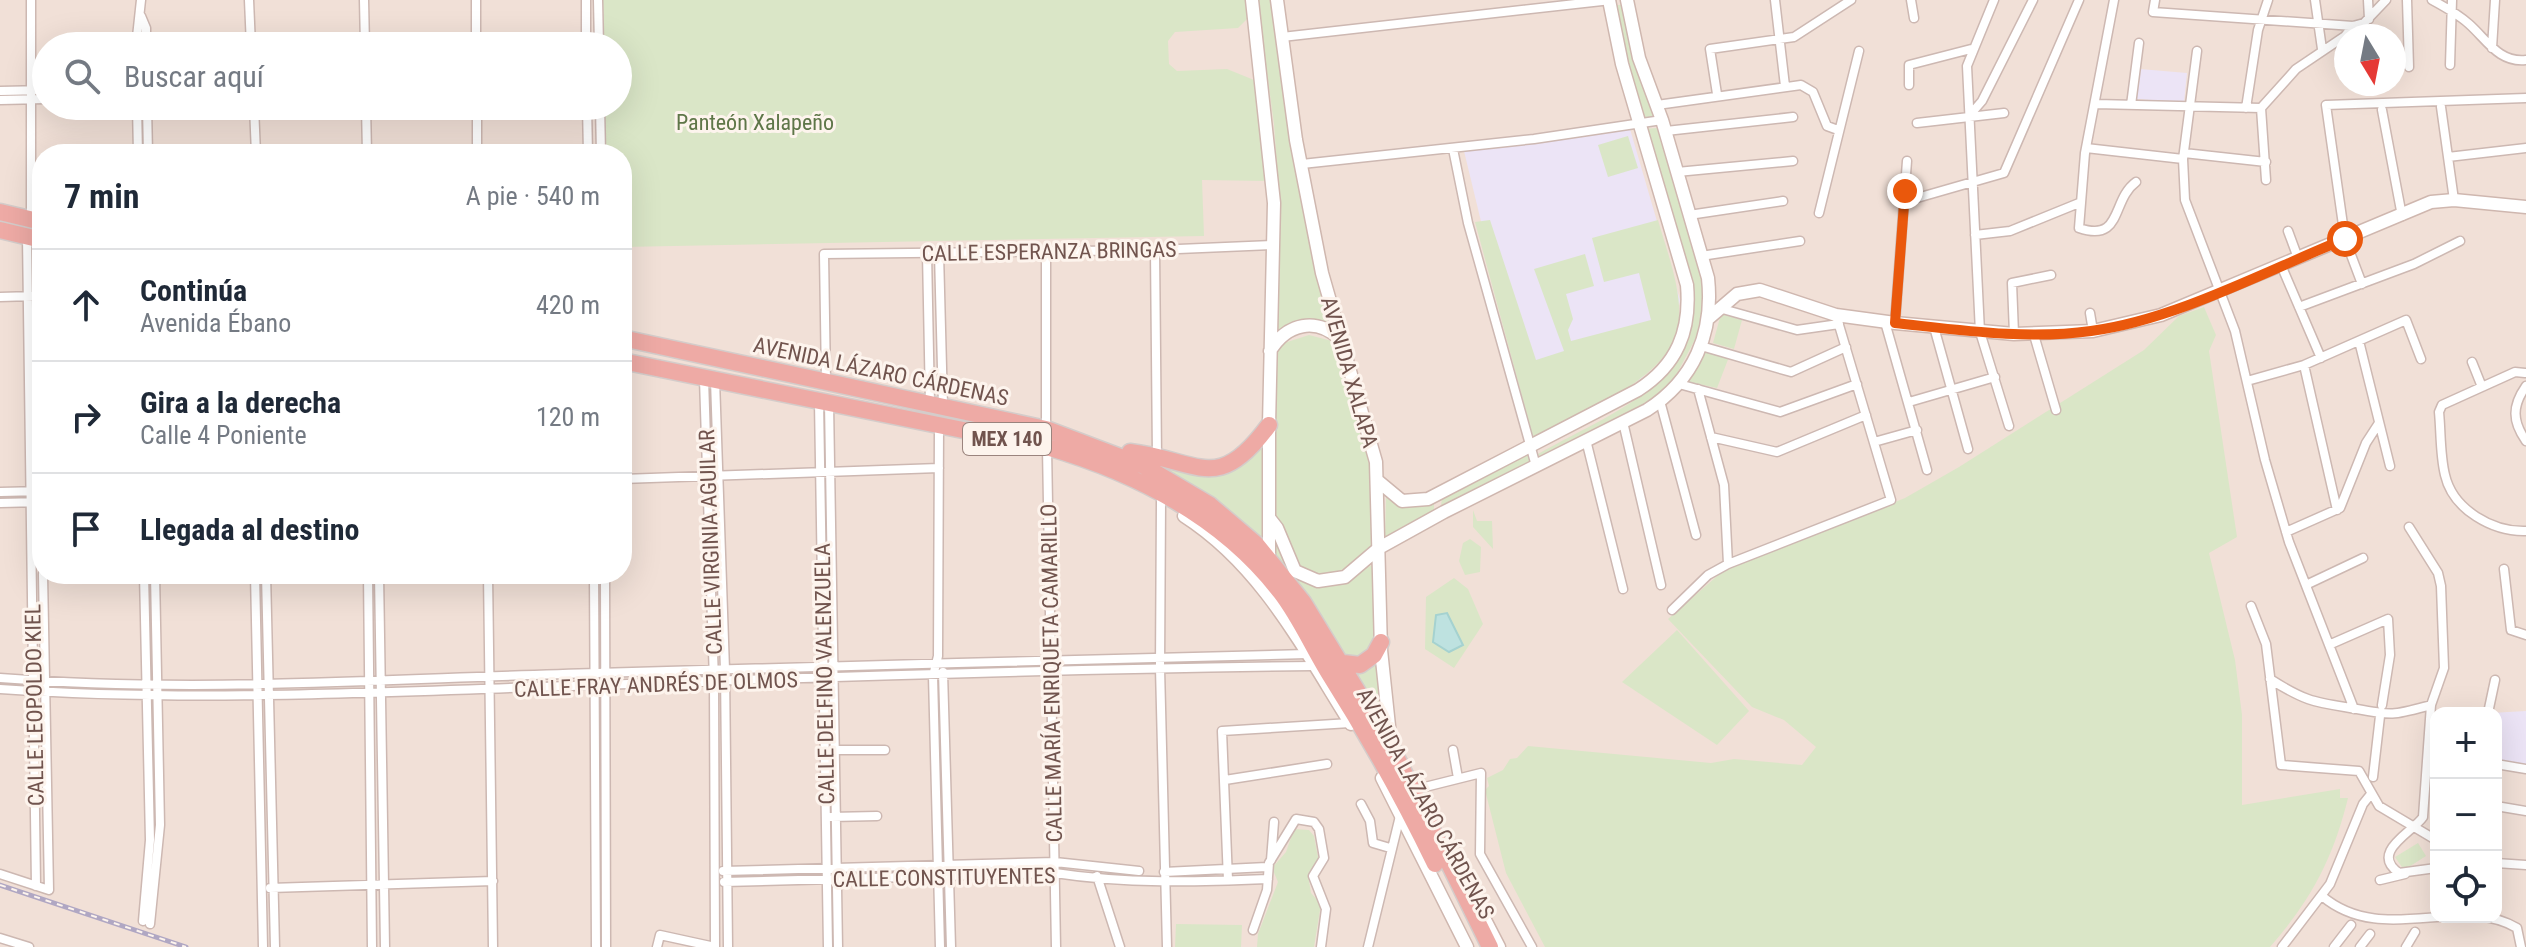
<!DOCTYPE html>
<html lang="es">
<meta charset="utf-8">
<style>
body{margin:0;font-family:"Roboto Condensed",sans-serif;background:#f2f2f3;color:#1f2937}
.controls{position:absolute;right:24px;bottom:24px;display:grid;overflow:hidden;border-radius:16px;box-shadow:0 8px 32px #0002}
.controls button{width:72px;height:72px;display:grid;place-items:center;padding:0;border:0;border-bottom:2px solid #e0e1e3;background:#fff;color:#1f2937;font:40px sans-serif}
.compass{position:absolute;left:2334px;top:24px;width:72px;height:72px;border-radius:50%;background:#fff;box-shadow:0 8px 32px #0002;rotate:170deg}
.stop{position:absolute;width:24px;height:24px;margin:-18px;border:6px solid #ea580c;border-radius:50%;background:#fff}
.stop.end{background:#ea580c;border-color:#fff;box-shadow:0 2px 8px #0008}
.list{margin:0;padding:0;list-style:none}
h2{display:flex;justify-content:space-between;align-items:center;height:104px;margin:0;padding:0 32px;font-size:34px}
h2 small{font-size:26px;font-weight:400;color:#747a83}
.list li{display:grid;grid-template-columns:52px 1fr auto;gap:24px;align-items:center;box-sizing:border-box;height:112px;padding:0 32px;border-top:2px solid #e0e1e3}
.list b{display:block;font-size:30px;white-space:nowrap}
.list p{margin:0;font-size:26px;white-space:nowrap;color:#747a83}
.list em{font-size:26px;font-style:normal;color:#747a83}
.icon{flex:none;width:44px;height:44px;fill:none;stroke:currentColor;stroke-width:2;stroke-linecap:round;stroke-linejoin:round}
.map{position:relative;flex:none;width:2526px;height:947px;overflow:hidden}
.search{position:absolute;background:#fff;box-shadow:0 8px 32px #0002;left:32px;top:32px;width:600px;height:88px;display:flex;align-items:center;gap:20px;box-sizing:border-box;padding:0 28px;border-radius:44px;color:#747a83;font-size:30px}
.panel{position:absolute;background:#fff;box-shadow:0 8px 32px #0002;left:32px;top:144px;width:600px;height:440px;border-radius:32px}
.map>svg:first-child{display:block}
.residential{fill:#f1e0d7;fill-rule:evenodd}
.industrial{fill:#ebe3e1}
.education{fill:#ece4f6}
.green{fill:#dae6c7}
.water{fill:#bee2e0;stroke:#a5d2d0;stroke-width:2}
.lines{fill:none;stroke-linecap:round;stroke-linejoin:round}
.street-casing{stroke:#cdb8b2;stroke-width:11}
.secondary-casing{stroke:#cfb7af;stroke-width:15}
.highway-casing{stroke:#d4ccca;stroke-width:19}
.street{stroke:#fff;stroke-width:8}
.secondary{stroke:#fff;stroke-width:12}
.highway{stroke:#eeaaa5;stroke-width:16}
.rail-casing{stroke:#b0a7c3;stroke-width:5}
.rail{stroke:#fdf4ed;stroke-width:2;stroke-dasharray:6;stroke-linecap:butt}
.route{stroke:#ea580c;stroke-width:10}
.labels{text-anchor:middle;stroke-width:6;stroke-linejoin:round;paint-order:stroke}
.shield{fill:#fdf4ed;stroke:#9b847e;stroke-width:2}
.shield-label{font-size:20px;font-weight:bold;fill:#71544e}
.park-label{font-size:22px;fill:#5e7648;stroke:#fdf4ed}
.street-label{font-size:22px;fill:#71544e;stroke:#fdf4ed}
</style>
<div class="map">
<svg width="2526" height="947" viewBox="0 0 2526 947">
<rect width="100%" height="100%" fill="#faefe7"/>
<path class="residential" d="M0,0h2526v947h-2526zM2346,36h48v48h-48zM46,46h572v60h-572zM42,154h580v420h-580zM2436,713h60v204h-60z"/>
<path class="industrial" d="M153,145l45,3 1,6h-46z"/>
<path class="education" d="M2140,69l47,4 -3,29 -48,-3z
M1630,129l50,171 -6,33 -32,45 -109,59 -69,-286z
M2526,711v54l-10,1 -20,-8v-45h-5z"/>
<path class="green" d="M603,0h642l2,19 -9,9 -63,4 -7,9 1,23 8,7 50,-2 27,11 13,101 -65,-1 2,56 -582,11v-93h-17v-48h13v-60h-14z
M1257,0h16l58,327 -55,9 3,-141 -5,-71z
M1614,5h11l29,113 -14,2z
M1657,128l46,154 -3,48 -28,53 -22,20 -108,57 -4,-6c42,-24 92,-44 126,-78 57,-55 -2,-183 -21,-247z
M1628,136l10,32 -30,9 -10,-32z
M1490,220l46,140 28,-9 -30,-82 51,-15 9,32 -28,8 7,25 -5,11 3,11 80,-21 -12,-47 -35,9 -12,-44 66,-18c9,32 24,69 21,103 -6,56 -102,91 -146,114l-58,-215z
M2204,307l12,28 -7,16 28,186 -28,16 26,107 7,55v90l98,-16v9h8c-15,61 -37,102 -78,149h-725l-39,-74 -21,-83 4,-4 -2,-8 16,-8 7,-11 7,-1 11,-12 183,17 23,-4 68,6 14,-18 -32,-27 -32,-13 -84,-88 56,-49 181,-72 54,-31 185,-117 35,-34z
M1721,314l21,6 -8,29 -21,-6z
M1309,335l23,6 20,44 24,87 2,75c-128,104 -106,-119 -106,-186l12,-18z
M1705,348l24,9 -12,31 -32,-7z
M1264,440l-1,104 -112,-82 46,10z
M1527,453l3,10 -87,45 -2,-3 1,-6z
M1386,496l48,5v10l-49,28z
M1473,510l4,11h15l1,28 -20,-22z
M1273,528l11,33 12,16 39,7 41,-21 -2,85 -24,16 -76,-99z
M1470,539l11,8 -1,25 -15,3 -6,-14 4,-18z
M1454,578l14,11 15,35 -29,44 -29,-19 1,-52z
M1677,630l72,81 -32,34 -95,-63z
M1379,658l1,55 -30,-41z
M1294,829l15,1 5,6 5,26 -11,13 3,18 10,11 -7,43h-57l1,-13 20,-52 -6,-14 14,-16z
M2418,843l8,13 -22,14 -9,-13z
M1176,924l66,1 -1,22h-66z"/>
<path class="water" d="M1447,613l16,32 -14,7 -16,-10 3,-27z"/>
<g class="lines">
<defs>
<path id="street" d="M31,0v215
M249,0l2,46
M364,0l1,46
M476,0v46
M586,0v46
M598,0l1,46
M1775,0l10,86
M1911,0l3,18
M1994,0l-27,66 13,266 29,94
M2114,0l-29,153 -6,75c44,15 32,-28 57,-46
M2155,0l-2,12 200,14 11,-3 22,-23
M2315,0l7,49
M2368,0l1,19
M2407,0l2,67
M2432,0c13,7 26,14 37,24 18,16 30,39 57,36
M141,16l5,12v18
M2364,23v13
M1282,37l329,-37
M136,46l5,-46
M2492,48l3,-48
M2197,51l-14,108 2,41 50,131 30,129 24,82 65,167
M2450,65l2,-65
M1909,85v-20l62,-16
M0,91l46,-1
M1717,94l-7,-45 84,-12 57,-37
M0,100l46,-1
M2096,104l165,4
M1657,105l144,-20 12,7 14,34 11,4
M2131,105l8,-62
M137,106l1,48
M147,106l1,48
M254,106l2,48
M366,106l1,48
M477,106v48
M587,106l1,48
M600,106l1,48
M2441,107l13,93
M2246,108l12,-78 10,-30
M2261,108l35,-39 49,-33 8,-10
M2261,108l5,72
M2382,110l20,106
M1969,116l13,-15 51,-101
M1917,123l87,-10
M1666,131l127,-14
M2086,148l97,11
M1453,149l15,74 68,243
M2184,153l82,9
M2448,157l78,-9
M1302,164l232,-25 128,-19
M1677,172l116,-11
M1903,202l101,-29 75,-173
M1819,213l40,-162
M1689,215l94,-14
M2288,231l10,27
M1975,235l35,-4 69,-28
M27,237l9,649
M36,238l6,227
M1155,250l2,207
M1046,252v176
M927,253l3,151
M939,253l4,153
M1701,256l99,-15
M2281,265l40,93
M2362,284l-17,-45 -19,-134 200,-7
M0,297l33,-1
M2299,307l115,-43 46,-23
M1719,308l78,22 42,-6
M2090,313l3,18
M1885,322l42,148
M1895,323l12,-162
M1934,327l34,122
M2014,334l-2,-51 39,-8
M2034,335l22,75
M2359,341l31,125
M1701,346l90,26 55,-25
M2472,362l10,25
M2304,365l33,145
M2525,373l-10,-1 -73,33 -3,7c2,20 1,43 6,63 8,35 48,57 81,56
M715,380l10,290 3,277
M826,381l-2,-127 331,-4 119,-5
M2247,381l57,-16 102,-45 15,39
M1679,384l101,28 77,-28
M2526,386c-14,20 -14,35 0,55
M1698,389l26,96 4,79
M1660,401l36,134
M819,402l9,545
M1909,402l86,-25
M829,403l9,544
M1623,422l38,163
M939,426l-1,230 -5,20 7,271
M1711,437l66,15 89,-37
M1586,440l37,149
M1874,442l43,-12
M1047,448l9,499
M622,479l317,-11
M0,492l42,-1
M1161,501l-1,167 7,279
M0,503l42,-1
M2409,527l29,46 3,13 3,82 -13,37 -8,112c-10,15 -54,35 -24,56l37,-5
M2286,532l54,-24 26,-65 13,-20
M2504,569l7,61 15,5
M255,574l8,373
M266,574l9,373
M368,574l4,373
M379,574l6,373
M488,574l5,373
M594,574l2,373
M605,574l1,373
M2308,584l55,-26
M2251,606l15,38 15,121 78,6 20,35 57,34
M1672,610l36,-35 20,-11 163,-64 -55,-185
M2331,644l57,-25 2,36 -8,50
M943,672l8,275
M0,678c202,16 396,0 597,-5 237,-6 473,-14 710,-19
M2270,679c38,24 45,23 87,30 37,7 37,6 74,-4
M0,689c200,14 400,2 600,-4 238,-9 476,-16 713,-19
M2488,713l7,-33
M835,750h50
M1453,750l5,28
M2496,764l30,5
M2373,777l7,-61
M1225,780l102,-16
M1413,790l68,-17 -1,81 52,93
M1361,804l9,17 3,22 17,5
M2496,806l30,5
M831,817l46,-1
M1271,860l3,-38
M2496,863l30,2
M723,871l332,-9 84,9
M1164,872l103,-5
M0,874l49,16 -6,-316
M1097,876l23,71
M1228,880l-6,-149 128,-8
M2380,880l25,-6
M724,882l331,-9c71,11 141,9 213,6
M270,888l223,-7
M2322,896c60,51 137,-2 195,32l4,19
M143,921l7,-81 -6,-266
M150,924l10,-99 -5,-251
M1253,930l14,-40 2,-27 27,-44 18,3 5,7 5,29 -11,18 13,33 -5,38
M0,938l29,9
M657,947l3,-12 55,12 -1,-266 -10,-302
M1368,947l32,-131
M2282,947l48,-63 33,-80 8,-10
M2334,947l17,-22
M2360,947l10,-13
M2406,947l9,-15"/>
<path id="secondary" d="M1252,0l22,203 -5,222v170
M1277,0l19,140 26,133 54,189 5,188 10,95
M1709,318l28,-24 23,-4 76,25 59,8 119,11 79,-3 68,-16 270,-113 23,-2 72,7
M1270,351c17,-28 46,-34 70,-12
M1378,481l24,20 26,-2 210,-109c39,-25 53,-59 49,-105l-65,-221 -13,-64
M1184,516c78,50 119,132 167,208
M1270,519l7,9 18,43 23,10 27,-4 34,-29 65,-36 203,-102c47,-30 67,-77 61,-132l-46,-158 -23,-62 -12,-58
M1382,778l85,169
M1484,918l15,29"/>
<path id="highway" d="M0,212l42,10
M0,230l42,10
M622,338l424,91 98,37 66,39 46,39 47,58 89,146 98,199
M622,361l425,86c89,26 176,70 234,146 19,25 31,53 47,79 40,63 75,126 107,192
M1130,452c69,8 87,44 139,-27
M1335,662l25,3 14,-10 7,-13"/>
</defs>
<use href="#street" class="street-casing"/>
<use href="#secondary" class="secondary-casing"/>
<use href="#highway" class="highway-casing"/>
<use href="#street" class="street"/>
<use href="#secondary" class="secondary"/>
<use href="#highway" class="highway"/>
<defs>
<path id="rail" d="M0,885l186,62"/>
</defs>
<use href="#rail" class="rail-casing"/>
<use href="#rail" class="rail"/>
</g>
<g class="lines">
<path class="route" d="M1905,191l-10,132c65,7 131,17 196,8 84,-11 175,-60 254,-92"/>
</g>
<g class="labels">
<rect class="shield" x="963" y="423" width="88" height="32" rx="6"/>
<g class="shield-label">
<text x="1007" y="446">MEX 140</text>
</g>
<g class="park-label">
<text x="755" y="130">Panteón Xalapeño</text>
</g>
<g class="street-label">
<text transform="translate(1049 251) rotate(-1)" y="8">CALLE ESPERANZA BRINGAS</text>
<text transform="translate(881 371) rotate(12)" y="8">AVENIDA LÁZARO CÁRDENAS</text>
<text transform="translate(1350 372) rotate(74)" y="8">AVENIDA XALAPA</text>
<text transform="translate(710 542) rotate(-92)" y="8">CALLE VIRGINIA AGUILAR</text>
<text transform="translate(1051 673) rotate(-91)" y="8">CALLE MARÍA ENRIQUETA CAMARILLO</text>
<text transform="translate(824 674) rotate(-91)" y="8">CALLE DELFINO VALENZUELA</text>
<text transform="translate(656 684) rotate(-2)" y="8">CALLE FRAY ANDRÉS DE OLMOS</text>
<text transform="translate(34 705) rotate(-91)" y="8">CALLE LEOPOLDO KIEL</text>
<text transform="translate(1426 803) rotate(61)" y="8">AVENIDA LÁZARO CÁRDENAS</text>
<text transform="translate(944 877) rotate(-1)" y="8">CALLE CONSTITUYENTES</text>
</g>
</g>
</svg>
<div class="controls">
<button>+</button>
<button>−</button>
<button><svg class="icon" aria-label="locate" viewBox="0 0 24 24"><circle cx="12" cy="12" r="6"/><path d="M12 2v4M12 18v4M2 12h4M18 12h4"/></svg></button>
</div>
<svg class="compass" viewBox="-18 -18 36 36"><path d="M0-13l5 13h-10z" fill="#e53935"/><path d="M0 13l5-13h-10z" fill="#747a83"/></svg>
<div class="stop" style="left:2345px;top:239px"></div>
<div class="stop end" style="left:1905px;top:191px"></div>
<div class="search"><svg class="icon" aria-label="search" viewBox="0 0 24 24"><circle cx="10" cy="10" r="6"/><path d="M15 15l6 6"/></svg>Buscar aquí</div>
<section class="panel">
<h2>7 min<small>A pie · 540 m</small></h2>
<ul class="list">
<li><svg class="icon" aria-label="ahead" viewBox="0 0 24 24"><path d="M12 20V5M6 11l6-6 6 6"/></svg><div><b>Continúa</b><p>Avenida Ébano</p></div><em>420 m</em></li>
<li><svg class="icon" aria-label="right" viewBox="0 0 24 24"><path d="M7 20v-9h11M14 6l5 5-5 5"/></svg><div><b>Gira a la derecha</b><p>Calle 4 Poniente</p></div><em>120 m</em></li>
<li><svg class="icon" aria-label="arrive" viewBox="0 0 24 24"><path d="M6 21V4h12l-3 4 3 4H6"/></svg><div><b>Llegada al destino</b></div></li>
</ul>
</section>
</div>
